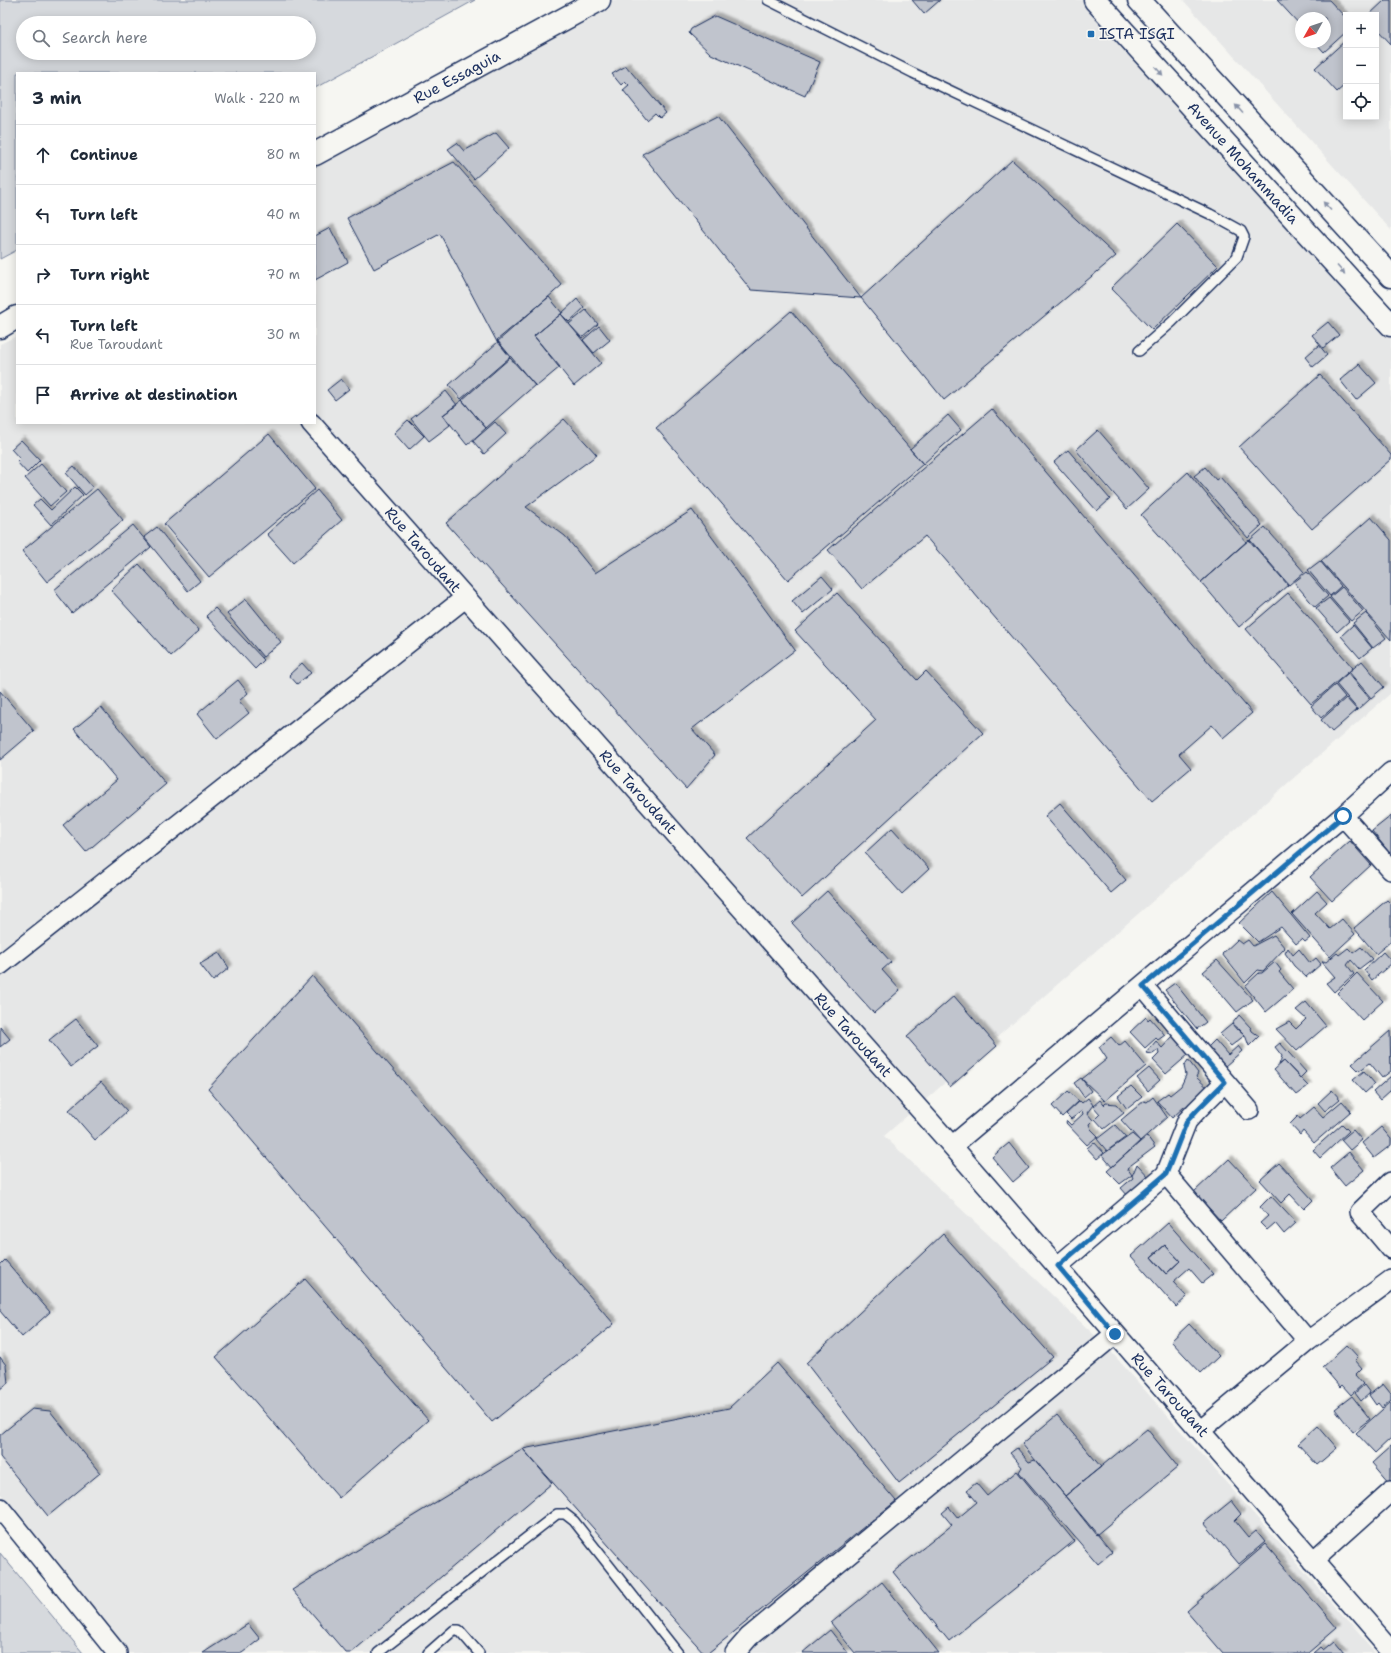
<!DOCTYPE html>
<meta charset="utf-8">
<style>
body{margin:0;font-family:"Shantell Sans",sans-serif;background:#f2f2f3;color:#1f2937}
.controls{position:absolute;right:12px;top:12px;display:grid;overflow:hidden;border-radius:0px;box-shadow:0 2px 10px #0003}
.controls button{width:36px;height:36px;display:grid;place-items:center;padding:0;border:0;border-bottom:1px solid #e0e1e3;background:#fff;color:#1f2937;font:20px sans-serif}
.compass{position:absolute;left:1295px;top:12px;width:36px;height:36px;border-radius:50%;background:#fff;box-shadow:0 2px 10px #0003;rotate:230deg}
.stop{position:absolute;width:12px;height:12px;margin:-9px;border:3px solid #1f6fb2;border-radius:50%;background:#fff}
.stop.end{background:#1f6fb2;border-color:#fff;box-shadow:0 1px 4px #0008}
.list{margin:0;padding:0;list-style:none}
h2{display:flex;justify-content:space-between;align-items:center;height:52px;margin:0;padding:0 16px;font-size:17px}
h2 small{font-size:13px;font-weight:400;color:#747a83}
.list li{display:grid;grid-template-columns:26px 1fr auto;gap:12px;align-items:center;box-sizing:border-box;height:60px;padding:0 16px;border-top:1px solid #e0e1e3}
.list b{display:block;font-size:15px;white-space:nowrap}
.list p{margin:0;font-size:13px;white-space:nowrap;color:#747a83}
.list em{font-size:13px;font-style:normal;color:#747a83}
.icon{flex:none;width:22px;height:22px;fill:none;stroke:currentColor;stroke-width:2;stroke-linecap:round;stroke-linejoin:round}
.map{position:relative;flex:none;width:1391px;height:1653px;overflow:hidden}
.search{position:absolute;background:#fff;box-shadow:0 2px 10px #0003;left:16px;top:16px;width:300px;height:44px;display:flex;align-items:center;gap:10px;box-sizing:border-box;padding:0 14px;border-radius:22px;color:#747a83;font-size:15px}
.panel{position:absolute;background:#fff;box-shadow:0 2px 10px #0003;left:16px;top:72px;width:300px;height:352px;border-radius:0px}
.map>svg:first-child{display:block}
.built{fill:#e6e7e7;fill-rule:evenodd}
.green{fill:#d6d9dd;stroke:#78849e;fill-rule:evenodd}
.building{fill:#c0c4cd;stroke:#1b2f5e;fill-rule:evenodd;filter:url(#shadow)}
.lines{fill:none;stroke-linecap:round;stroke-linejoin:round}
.service-casing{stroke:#1b2f5e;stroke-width:12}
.minor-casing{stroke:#1b2f5e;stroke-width:22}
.tertiary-casing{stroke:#1b2f5e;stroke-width:25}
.service{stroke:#f6f6f2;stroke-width:9}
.minor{stroke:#f6f6f2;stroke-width:19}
.tertiary{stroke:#f6f6f2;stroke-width:22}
.oneway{fill:#8892a8}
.route{stroke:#1f6fb2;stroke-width:5}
.poi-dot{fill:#1f6fb2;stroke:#f6f6f2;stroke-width:1.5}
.labels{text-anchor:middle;stroke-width:3;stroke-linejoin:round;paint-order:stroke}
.poi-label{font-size:15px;fill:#1b2f5e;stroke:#f6f6f2;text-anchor:start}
.street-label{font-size:15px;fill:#1b2f5e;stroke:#f6f6f2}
</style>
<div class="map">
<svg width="1391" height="1653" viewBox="0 0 1391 1653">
<defs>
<filter id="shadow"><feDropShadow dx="3.5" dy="-3.5" stdDeviation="1" flood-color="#0004"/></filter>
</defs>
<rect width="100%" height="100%" fill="#f6f6f2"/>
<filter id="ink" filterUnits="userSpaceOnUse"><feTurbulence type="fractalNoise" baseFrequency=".025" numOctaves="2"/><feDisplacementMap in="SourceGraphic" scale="8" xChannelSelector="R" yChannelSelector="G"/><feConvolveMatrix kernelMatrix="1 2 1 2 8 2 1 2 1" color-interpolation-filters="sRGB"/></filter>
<g filter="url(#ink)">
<path class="built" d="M600,0h487l304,338v355l-507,443 222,210 270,307h-1248l-128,-160v-1149l17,-8v87h298v-255z
M1183,0h208v230zM1346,15h30v102h-30zM1301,18h24v24h-24z"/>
<path class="green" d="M0,0h475l-160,88v-15h-298v177l-17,9zM23,23h286v30h-286z
M0,1553l83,100h-83z"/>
<path class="building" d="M912,0h28l-16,14z
M1277,0h52l17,18v14l-22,20 -9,-10h10v-24h-24v8z
M1385,0h6v44l-15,-16v-13h-7z
M715,16l105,46 -15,34 -94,-42 -22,-21 2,-4z
M1346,40v44l-9,8 -22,-24z
M626,66l40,47 -6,5 -5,-5 -8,7 -24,-30 6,-5 -4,-4 -4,4 -9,-11z
M718,116l143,182 -110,-8 -109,-136z
M496,133l13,15 -35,31 -26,-30 9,-6 7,8z
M1012,160l104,96 -172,144 -83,-102z
M454,162l108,123 -65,57 -57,-108 -66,35 -27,-51z
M1177,224l41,42 -66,64 -41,-42z
M330,228l18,34 -33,18v-44z
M549,297l13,16 -28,23 26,31 -24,20 -39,-47z
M577,299l7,9 -15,14 -8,-8z
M586,310l12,14 -16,14 -13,-14z
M791,311l132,153 -135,116 -132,-152z
M561,314l40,49 -27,23 -40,-50z
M1328,322l11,13 -16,13 -11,-13z
M599,326l11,14 -16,13 -11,-13z
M498,342l12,15 -49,42 -12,-14z
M1319,345l8,10 -14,12 -8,-10z
M510,358l25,27 -49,43 -24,-28z
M1359,364l17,19 -20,17 -16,-20z
M1320,375l71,80v4l-79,70 -73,-82z
M341,379l8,10 -14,11 -8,-10z
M446,391l11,14 -14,10 7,10 -21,16 -18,-22z
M462,400l24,28 -19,17 -24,-30z
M992,409l260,304 -29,25 -11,-13 -33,29 12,14 -39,33 -227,-265 -63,53 -34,-39z
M948,415l13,15 -38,34 -13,-15z
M564,419l33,36 -71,52 39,29 30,37 97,-63 103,140 -103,79 23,26 -29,34 -240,-266z
M408,420l16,16 -15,14 -15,-17z
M495,422l11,12 -22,20 -11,-13z
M1098,430l51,59 -22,20 -51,-59z
M269,434l46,55 -106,88 -45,-53z
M21,440l19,20 -13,13 -10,-11 3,-3 -9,-10z
M1068,450l42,49 -13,12 -43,-49z
M41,464l25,28 -16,14 -25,-28z
M74,466l19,22 -8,7 -19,-22z
M1205,467l11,13 4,-3 42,48 -14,13 -54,-62z
M1188,472l58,70 -45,40 -60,-67z
M75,487l8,8 -32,30 -18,-20 7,-6 11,11z
M97,489l26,31 -76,62 -25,-31z
M317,490l25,30 -49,43 -26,-29z
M1371,517l20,23v100l-70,-79z
M133,525l18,22 -79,66 -18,-23z
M157,527l43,54 -12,10 -44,-54z
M1265,527l39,45 -15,13 -39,-45z
M1249,540l39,45 -49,42 -38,-45z
M1320,561l21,25 -11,10 -22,-26z
M139,564l60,67 -28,25 -60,-66z
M1307,572l21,24 -13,11 -21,-25z
M822,576l11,13 -30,25 -11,-13z
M1342,587l21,24 -12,10 -21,-24z
M837,593l80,87 9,-9 57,62 -181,165 -55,-60 129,-118 -81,-89z
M1288,593l65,75 -42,36 -65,-75z
M1329,598l20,23 -12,11 -21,-24z
M246,599l35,43 -18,15 -36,-43z
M215,608l49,52 -9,9 -49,-53z
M1366,613l20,25 -13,10 -20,-25z
M1353,625l19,23 -12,10 -19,-22z
M1362,661l22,26 -13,11 -22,-26z
M302,663l9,10 -14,11 -8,-9z
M1348,673l22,26 -12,11 -22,-26z
M238,680l10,13 -9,8 10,12 -32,26 -20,-25z
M1335,685l10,12 -24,21 -10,-12z
M0,691l34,40 -34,29z
M1346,698l11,12 -25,22 -11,-12z
M101,707l65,77 -80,68 -23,-27 54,-45 -43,-51z
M1060,803l66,77 -15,13 -66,-77z
M1391,816v39l-19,-24z
M892,828l37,41 -27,25 -37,-41z
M1350,841l21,24 -39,36 -22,-24z
M827,891l64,71 -9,8 18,20 -26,23 -82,-90z
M1317,891l10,11 -12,11 15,16 12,-10 13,15 -25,23 -38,-43z
M1272,892l38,46 -5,4 -3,-3 -6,5 -15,-17 -23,15 -19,-19z
M1387,900l4,4v37l-15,13 -22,-26z
M1274,935l11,13 -22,23 -5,-1 -13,13 -23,-29 15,-14 5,4 6,-4 5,6z
M1361,947l11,12 -13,10 -8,-9 -4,5 7,9 -20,18 -8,-9 9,-6 -13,-15 2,-1 2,1 11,-9 2,2 9,-7 5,5z
M1288,948l5,7 6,-6 11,14 6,-5 5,6 -15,13 -12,-11 -9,-13z
M1383,952l8,9v3l-19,16 -8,-10z
M219,953l10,15 -16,13 -13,-17z
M1217,960l36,40 -16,12 -34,-40z
M1275,962l6,8 -2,2 14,17 -27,23 -21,-26 14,-13h3z
M1357,973l26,28 -21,19 -25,-27z
M312,976l302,348 -122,98 -284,-333z
M1175,983l31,39 -9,7 -32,-39z
M954,996l43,50 -47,41 -43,-50z
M1306,1002l20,24 -29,25 -21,-22 13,-7 7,7 10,-10 -10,-9z
M1239,1015l12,13 1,3 7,5 -10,10 -4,-11 -13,-11z
M1146,1017l2,3 2,-2 15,17 -7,5 -2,-2 -11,10 -15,-16z
M76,1019l22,27 -27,21 -22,-27z
M1232,1024l5,6 2,-1 6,6 -14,11 -11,-12z
M0,1027l10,12 -10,8z
M1390,1031l1,40 -9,7 -12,-15 -11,8 -7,-7z
M1173,1036l16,18 -23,20 -13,-14 6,-6 -1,-4 -5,4 -7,-1 10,-12 6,7z
M1111,1037l8,9 6,-5 21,25 -41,35 -23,-22 25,-20 -8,-12z
M1215,1040l13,15 10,-9 4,5 -18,16 -17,-19z
M1280,1043l26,29 -6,6 -16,-17 -5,4 3,-9 -7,-9z
M1188,1060l10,13 -2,4 14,13 -22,18 -3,-2 -13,12 -15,-17 11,-8 2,2 11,-9 5,-11 -2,-9z
M1284,1061l24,25 -12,9 -22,-25z
M1149,1068l11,12 -12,11 -11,-13z
M1364,1071l11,13 -10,9 -12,-13z
M1391,1076v14l-11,10 -7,-8z
M1081,1078l10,13 -7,6 -10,-14z
M101,1082l26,29 -32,29 -26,-30z
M1131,1086l11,11 -15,12 -9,-13z
M1332,1090l8,9 -15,12 -7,-8z
M1068,1091l11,10 -17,16 -10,-11z
M1153,1097l14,20 -27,24 -19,-21 23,-19 3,1z
M1088,1098l5,7 -6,8 6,7 -4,4 2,5 7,7 -11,9 -21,-22 1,-2 4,4 12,-11 -1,-3 -11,8 -5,-5 14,-13 2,2z
M1100,1100l4,5 2,-2 10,1 8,9 -20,16 -9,-10 5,-5 -7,-8z
M1342,1101l9,10 -37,32 -11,-12 -3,4 -10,-11 8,-8 2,3 14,-12 9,10z
M1342,1124l7,7 -29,27 -7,-8z
M1115,1125l11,12 -19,14 -10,-12z
M1381,1127l10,12v6l-17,13 -12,-15z
M1353,1130l9,10 -12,10 -9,-10z
M1132,1134l8,7 -28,26 -10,-12z
M1147,1136l8,11 -28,21 5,7 -12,9 -13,-13z
M1094,1142l10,11 -7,6 -10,-11z
M1009,1143l20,25 -16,14 -21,-25z
M1349,1152l15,18 -19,16 -15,-18z
M1229,1159l27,29 -35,33 -27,-29z
M1279,1163l34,37 -9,9 -14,-15 -9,9 -21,-23z
M1137,1164l13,14 -22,18 -7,-8 12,-10 -1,-2z
M1271,1196l25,27 -12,11 -9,-11 -8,7 -7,-7 8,-7 -8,-9z
M1168,1223l45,51 -11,9 -13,-15 -16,14 14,15 -11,10 -45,-51zM1165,1245l15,16 -14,13 -15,-17z
M943,1234l110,123 -154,126 -93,-120z
M1165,1245l15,16 -14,13 -15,-17z
M5,1260l45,52 -28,25 -22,-26v-46z
M305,1279l123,141 -89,78 -123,-141z
M1189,1324l30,32 -18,17 -30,-32z
M1347,1345l11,12 -3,3 7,8 -7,7 8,9 -12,11 -9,-10 -2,2 -17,-20z
M0,1357l6,8 2,18 -8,6z
M777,1363l119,138 -188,152h-4l-181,-204 206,-41z
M1383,1384l8,10v6l-9,8 -4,-5 -2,2 -7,-10z
M1364,1385l6,8 -9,8 -6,-8z
M1352,1396l18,23 -17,13 -18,-23z
M1391,1402v36l-16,15 -19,-20z
M32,1409l18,2 50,62 -52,43 -48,-59v-22z
M1057,1415l44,52 -36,29 -43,-52z
M1318,1426l19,22 -20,17 -19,-21z
M1147,1429l31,38 -82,68 -31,-39z
M1391,1446v39l-19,-22z
M1017,1448l12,14 6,-2 77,92 -14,12 -79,-92 3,-5 -12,-14z
M523,1449l29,34 -201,170h-5l-54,-63z
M1017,1471l57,70 -125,100 -56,-69 59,-47 -10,-12 7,-6 9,11 19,-16 -10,-12 9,-7 11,13z
M1231,1501l10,13 -6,6 14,17 7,-6 9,11 -26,22 -35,-41z
M1265,1544l72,84 -29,25h-85l-36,-42z
M882,1582l57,71h-84l-24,-30z
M248,1624l12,15 -18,14h-39z
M830,1630l18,23h-46z
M1334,1641l10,12h-31l7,-6 3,3z"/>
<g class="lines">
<defs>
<path id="service" d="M768,0l145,73 297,141 31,17 3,6 -7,20 -65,65 -33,29
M378,1653l179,-139h8l9,7 104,132
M428,1653l26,-23h5l20,23"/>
<path id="minor" d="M311,423l641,723 439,504
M1343,816l48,54
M0,965l465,-367
M1143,986l106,124
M952,1146l391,-330 48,-44
M1166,1174l142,167
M1391,1182l-31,30 31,37
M1058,1266l108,-92 21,-53 10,-11 28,-28
M1201,1430l107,-89 83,-61
M0,1508l117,145
M1313,1561l78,-70
M735,1653l14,-16 366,-303"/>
<path id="tertiary" d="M1095,0l296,325
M1139,0l252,276
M315,154l284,-154
M0,327l17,-10"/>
</defs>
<use href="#service" class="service-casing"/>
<use href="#minor" class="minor-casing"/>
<use href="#tertiary" class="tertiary-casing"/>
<use href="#service" class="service"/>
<use href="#minor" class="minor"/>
<use href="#tertiary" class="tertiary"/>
</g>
<defs><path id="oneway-solid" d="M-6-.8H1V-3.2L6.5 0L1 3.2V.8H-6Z"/></defs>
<g class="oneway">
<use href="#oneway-solid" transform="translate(1159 71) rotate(48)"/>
<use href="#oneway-solid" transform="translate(1239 109) rotate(-132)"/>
<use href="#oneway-solid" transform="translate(1327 206) rotate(-132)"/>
<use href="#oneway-solid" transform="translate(1341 270) rotate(48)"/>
</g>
</g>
<g class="lines" filter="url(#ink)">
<path class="route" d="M1115,1334l-57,-68 108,-92 21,-53 10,-11 28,-28 -82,-96 200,-170"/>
</g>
<rect class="poi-dot" x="1087" y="30" width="8" height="8" rx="2"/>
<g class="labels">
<g class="poi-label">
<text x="1099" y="39">ISTA ISGI</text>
</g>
<g class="street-label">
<text transform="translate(457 77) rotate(-28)" y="5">Rue Essaguia</text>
<text transform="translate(1243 163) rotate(48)" y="5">Avenue Mohammadia</text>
<text transform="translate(423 550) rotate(49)" y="5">Rue Taroudant</text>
<text transform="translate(638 792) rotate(48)" y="5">Rue Taroudant</text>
<text transform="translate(853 1035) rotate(48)" y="5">Rue Taroudant</text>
<text transform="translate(1170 1395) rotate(48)" y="5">Rue Taroudant</text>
</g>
</g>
</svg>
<div class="controls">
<button>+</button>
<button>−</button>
<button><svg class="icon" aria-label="locate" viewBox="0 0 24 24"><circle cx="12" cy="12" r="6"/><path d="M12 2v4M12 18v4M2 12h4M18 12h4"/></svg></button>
</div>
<svg class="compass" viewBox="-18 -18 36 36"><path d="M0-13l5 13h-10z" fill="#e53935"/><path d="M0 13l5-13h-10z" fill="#747a83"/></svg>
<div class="stop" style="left:1343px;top:816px"></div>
<div class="stop end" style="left:1115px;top:1334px"></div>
<div class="search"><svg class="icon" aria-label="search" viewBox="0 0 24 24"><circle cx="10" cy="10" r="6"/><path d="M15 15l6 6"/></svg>Search here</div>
<section class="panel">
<h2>3 min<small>Walk · 220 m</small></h2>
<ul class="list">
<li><svg class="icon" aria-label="ahead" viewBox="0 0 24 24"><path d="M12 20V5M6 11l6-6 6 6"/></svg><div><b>Continue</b></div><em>80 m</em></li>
<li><svg class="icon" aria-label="left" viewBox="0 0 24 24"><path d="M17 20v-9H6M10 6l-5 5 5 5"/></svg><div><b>Turn left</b></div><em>40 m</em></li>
<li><svg class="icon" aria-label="right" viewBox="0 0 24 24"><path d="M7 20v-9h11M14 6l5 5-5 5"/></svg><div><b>Turn right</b></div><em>70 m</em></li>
<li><svg class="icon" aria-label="left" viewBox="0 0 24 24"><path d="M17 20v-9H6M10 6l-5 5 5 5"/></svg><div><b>Turn left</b><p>Rue Taroudant</p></div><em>30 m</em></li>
<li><svg class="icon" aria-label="arrive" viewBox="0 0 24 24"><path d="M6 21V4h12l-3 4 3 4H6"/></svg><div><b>Arrive at destination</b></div></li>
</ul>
</section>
</div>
